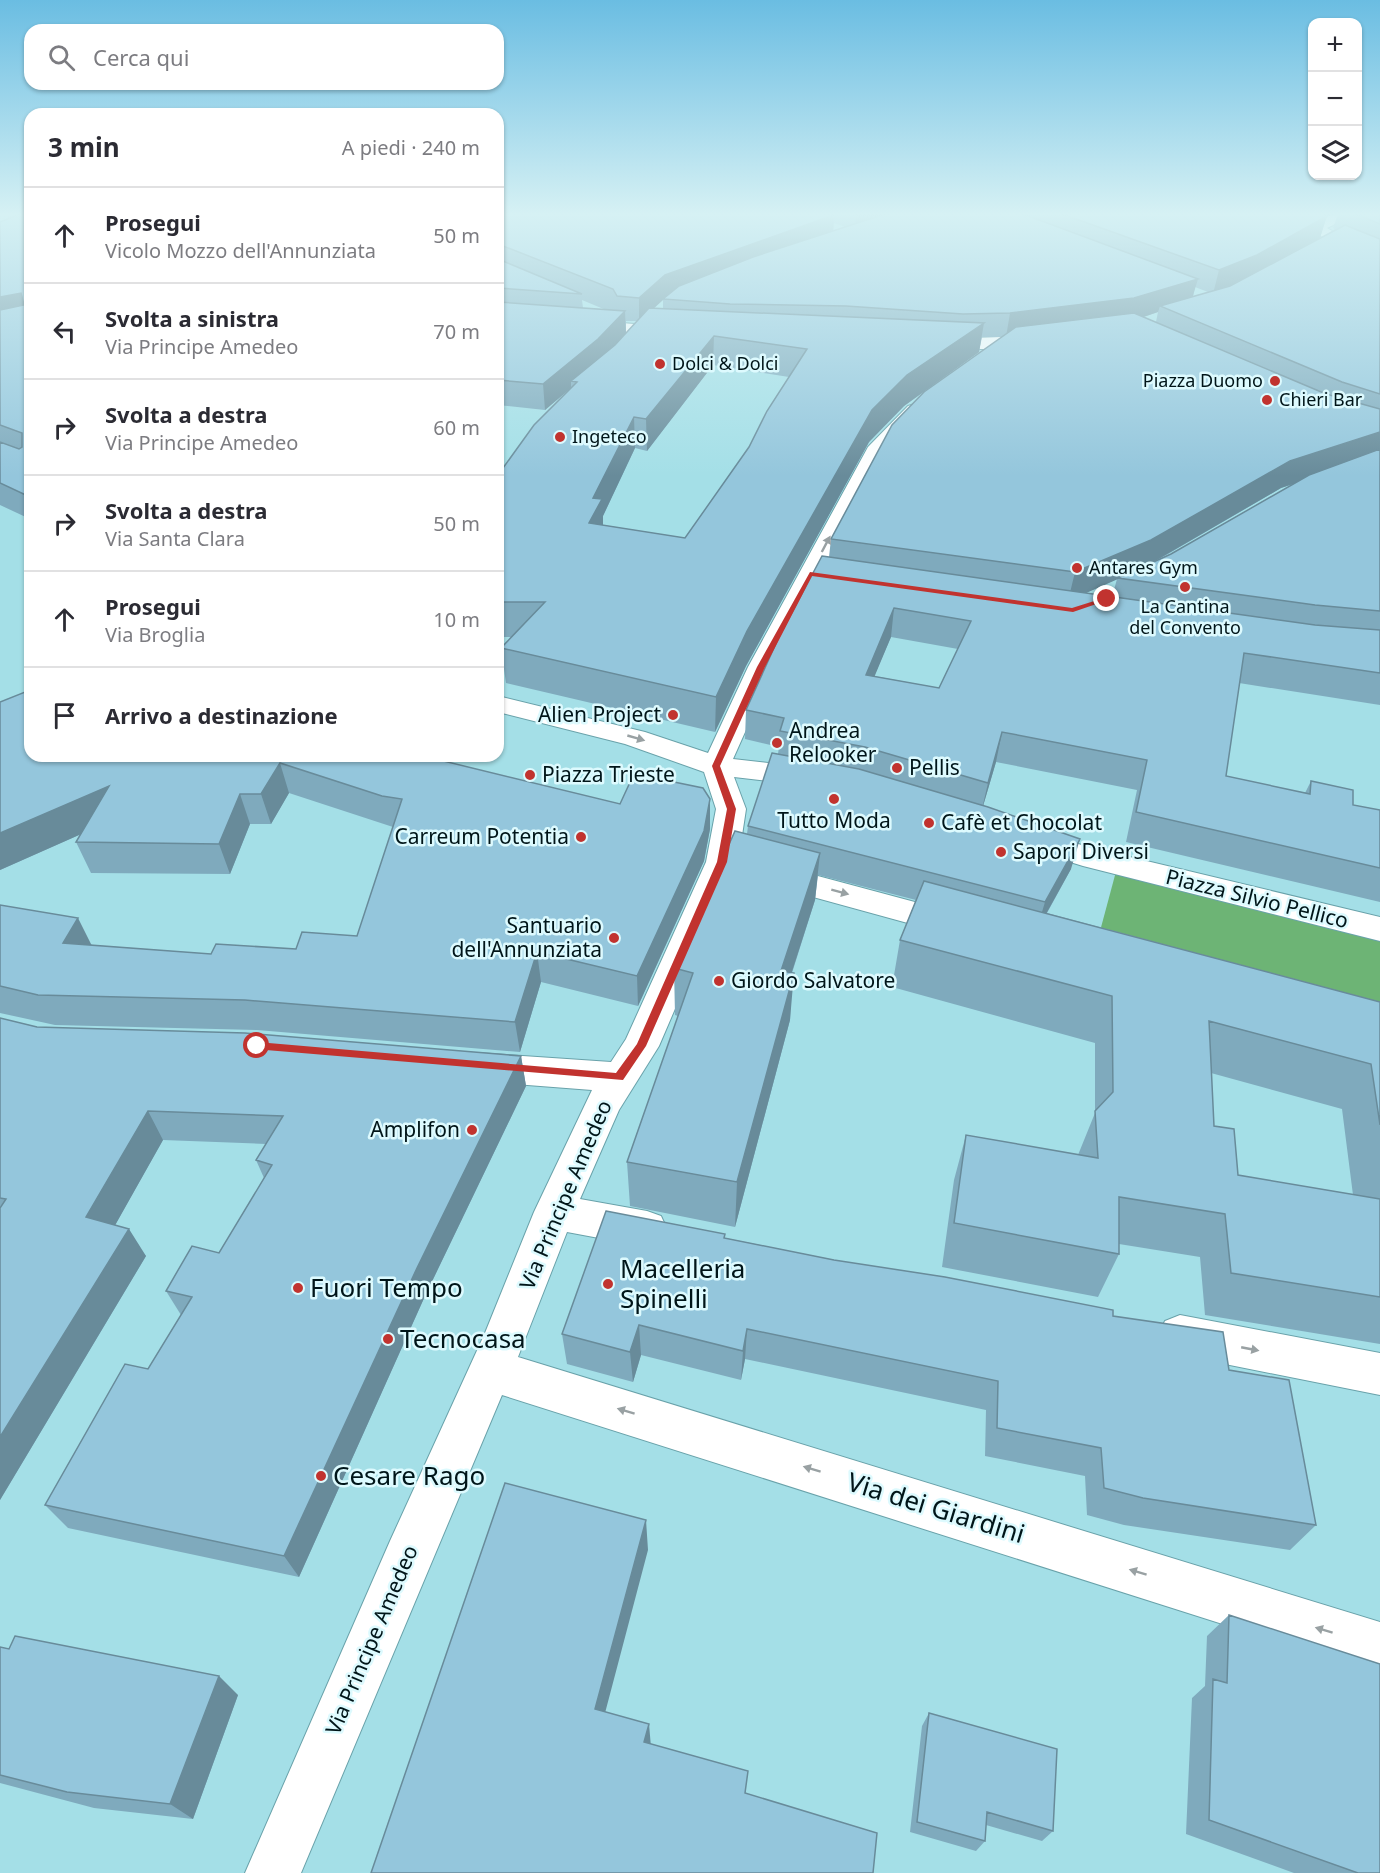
<!DOCTYPE html>
<html lang="it">
<meta charset="utf-8">
<style>
body{margin:0;font-family:"Noto Sans",sans-serif;background:#f2f2f3;color:#2b2b33}
.controls{position:absolute;right:18px;top:18px;display:grid;overflow:hidden;border-radius:12px;box-shadow:0 2px 4px #0004}
.controls button{width:54px;height:54px;display:grid;place-items:center;padding:0;border:0;border-bottom:2px solid #e1e1e2;background:#fff;color:#2b2b33;font:30px sans-serif}
.stop{position:absolute;width:18px;height:18px;margin:-14px;border:4px solid #c1332f;border-radius:50%;background:#fff}
.stop.end{background:#c1332f;border-color:#fff;box-shadow:0 2px 6px #0008}
.list{margin:0;padding:0;list-style:none}
h2{display:flex;justify-content:space-between;align-items:center;height:78px;margin:0;padding:0 24px;font-size:26px}
h2 small{font-size:20px;font-weight:400;color:#7c7c81}
.list li{display:grid;grid-template-columns:39px 1fr auto;gap:18px;align-items:center;box-sizing:border-box;height:96px;padding:0 24px;border-top:2px solid #e1e1e2}
.list b{display:block;font-size:22px;white-space:nowrap}
.list p{margin:0;font-size:20px;white-space:nowrap;color:#7c7c81}
.list em{font-size:20px;font-style:normal;color:#7c7c81}
.icon{flex:none;width:33px;height:33px;fill:none;stroke:currentColor;stroke-width:2;stroke-linecap:round;stroke-linejoin:round}
.map{position:relative;flex:none;width:1380px;height:1873px;overflow:hidden}
.search{position:absolute;background:#fff;box-shadow:0 2px 4px #0004;left:24px;top:24px;width:480px;height:66px;display:flex;align-items:center;gap:15px;box-sizing:border-box;padding:0 21px;border-radius:18px;color:#7c7c81;font-size:22px}
.panel{position:absolute;background:#fff;box-shadow:0 2px 4px #0004;left:24px;top:108px;width:480px;height:654px;border-radius:18px}
.map>svg:first-child{display:block}
.green{fill:#6db475}
.lines{fill:none;stroke-linecap:round;stroke-linejoin:round}
.street-casing{stroke:#69a2aa;stroke-width:2}
.street{fill:#fff;fill-rule:evenodd}
.wall{fill:#7faabd;fill-rule:evenodd}
.shaded-wall{fill:#688b9a}
.building{fill:#94c6dc;stroke:#688b9a;stroke-width:1.5;fill-rule:evenodd}
.oneway{fill:#99a1a3}
.route{fill:#c1332f}
.poi-dot{fill:#c1332f;stroke:#ddfafe;stroke-width:2}
.labels{text-anchor:middle;stroke-width:5;stroke-linejoin:round;paint-order:stroke}
.far-poi-label{font-size:18px;fill:#001519;stroke:#ddfafe;text-anchor:start}
.poi-label{font-size:21px;fill:#001519;stroke:#ddfafe;text-anchor:start}
.street-label{font-size:21px;fill:#001519;stroke:#ddfafe}
.near-poi-label{font-size:26px;fill:#001519;stroke:#ddfafe;text-anchor:start}
.near-street-label{font-size:26px;fill:#001519;stroke:#ddfafe}
</style>
<div class="map">
<svg width="1380" height="1873" viewBox="0 0 1380 1873">
<rect width="100%" height="100%" fill="#a4dfe7"/>
<path class="green" d="M1118,864l262,64v112l-288,-79z"/>
<g class="lines">
<defs>
<path id="street" d="M1336,214h20l-29,14 17,10 -3,3 -28,17h-12l-2,-3 2,-3 23,-14 -15,-9c7,-9 17,-12 27,-15z
M498,314l178,13 9,5 -9,5 -178,-13z
M1035,336l9,5 -3,4 -35,4h-69l-9,-5 9,-5z
M915,404l10,6 -38,40 -113,217 -41,92 78,9 10,3 4,6 -4,6 -10,3 -77,-9 12,32 -8,53 -79,184 -40,64 -39,89 67,12 14,5 6,13 -6,13 -14,5 -80,-15 -49,125 862,265v52l-878,-279 -201,478h-56l145,-332 95,-208 49,-121 58,-122 -115,-9 -13,-4 -5,-10 5,-10 13,-4 134,9 15,-23 80,-177 10,-53 -12,-37 -79,-28 -127,-32v-16l147,36 63,21 40,-86 120,-220 40,-41z
M1033,830l55,17 292,70v24l-297,-75 -61,-19 -4,-7 4,-7z
M773,864l194,52 4,8 -4,8 -12,4 -193,-53 -5,-8 5,-8z
M1180,1315l200,38v42l-200,-40 -15,-6 -7,-14 7,-14z"/>
</defs>
<use href="#street" class="street-casing"/>
<use href="#street" class="street"/>
</g>
<path class="wall" d="M30,214v305l-30,-14v-283z
M498,214h835l-7,2 -6,22 15,-9 -2,-1 5,-14h42v491l-141,-22 -13,93 79,17 6,-12 42,24 27,5v92l-254,-60 11,-52 -141,-28 -13,44 88,63 -24,44 333,89v342l-175,-29 -5,-58 -81,-13v10l-21,43 -156,-30 12,-87 12,-45 112,20 17,-42v-70l-203,-56 8,-47 16,-40 -98,-25 -3,25 -23,73 -2,47 -55,207 -105,-21 -3,-44 51,-146 -3,-1 -1,-47 73,-134 1,-8 30,-72 1,-7 -34,-8 1,-29 83,-153 2,-18 171,-202h-20l-3,15 -75,54 -35,36 -123,224 -31,66 -209,-49 -5,-35 11,-11h-13l-1,-5v-157l73,-87 -26,22 -47,-5zM834,223l11,4 -12,4zM1195,287l13,5 -15,5zM582,300l24,10 -23,-2zM663,300v9l-9,-1zM1158,312l-2,10 -13,-5zM626,321h11l-11,12zM713,365l76,12 -40,70 -64,91 -82,-13v-9l32,-68 12,3zM1293,484l-122,70 -15,7 125,-73zM1117,579l-5,18 -27,-4zM891,637l67,12 -19,39 -65,-12zM1211,1073l131,36 11,86 -115,-20 -24,-49z
M0,702l423,54 287,73 -6,32 -66,145 -97,-24 -21,70 -263,-22 -202,-5 -55,-12v-108l92,40 119,9 85,-5 61,-13 36,-109 -104,-34 -18,31h-21l-20,50 -139,-1 -15,-31 5,-8 -81,36z
M0,1018l37,9 484,29 5,30 -101,210 -126,281 -231,-49 -23,-23 103,-136 33,-54 -15,-24 53,-38 45,-75 -8,-18 10,-16 -103,-4 -48,85 31,31 -146,244z
M725,1238l109,22 279,56 116,54 87,155 -26,25 -166,-25 -37,-10 -2,-39 -100,-20 1,-46 -241,-51 -4,21 -100,-25 -8,27 -66,-18 -5,-30z
M1229,1615l151,258h-86l-108,-39 6,-136 13,-12 2,-50z
M0,1647l238,48 -45,124 -99,-11 -94,-25z
M929,1713l124,118 -11,10 -56,-16 -1,16 -9,10 -66,-19 12,-106z"/>
<path class="shaded-wall" d="M856,214h49l-50,16z
M1312,214h21l-15,4 9,-2 -7,22 -70,40 -37,16 6,-24z
M834,215l-1,22 -168,61 -26,24v-24l26,-23z
M1198,279l-7,23 -31,4 -2,6 -29,10 -123,15 4,-24z
M21,293l9,24 -30,5v-25z
M625,311l1,24 -49,47 -6,-1v7l-26,22 -2,-26z
M984,323l-5,29 -75,54 -35,36 -123,224 -31,66 1,-35 31,-66 125,-221 35,-35z
M714,336l-1,29 -66,86 -1,-32z
M634,417l1,31 -32,68v16l-14,-9 4,-25z
M1380,432v23l-99,33 -138,80 -75,33 7,-29 215,-111z
M894,608l-3,29 -28,67 3,-29z
M1002,732l-6,30 -15,51 7,-30z
M280,763l9,30 -18,31 -10,-30z
M109,786l13,30 -122,54v-37z
M240,794l10,30 -20,50 -11,-30z
M710,799v30l-6,32 -66,145 -1,-30z
M1080,839l-9,30 -35,63 9,-30z
M820,853l-5,47 -38,118 4,-47z
M78,918l15,30 -30,-5z
M537,952l4,30 -21,70 -5,-30z
M794,973l-4,47 -55,207 2,-45z
M521,1056l5,30 -101,210 -126,281 -15,-21 133,-288z
M148,1111l15,29 -59,105 -18,-28z
M129,1229l17,27 -146,244v-63z
M639,1325l2,30 -8,27 -3,-30z
M747,1329l-2,30 -4,21 2,-29z
M646,1520l2,30 -48,182 -5,-23z
M219,1676l19,19 -45,124 -23,-15z
M649,1724l2,23 -7,-5z"/>
<path class="building" d="M19,214h11v283l-30,-14v-41l19,7 3,-2v-14l-22,-8v-115l24,-5 -3,-12 -21,4v-75z
M498,214h330l6,1 -169,60 -26,23 -22,-2 -4,-7 -115,-45z
M885,214h138l175,65 -64,19 -124,15 -47,1 -117,-8 -116,-2 -67,-5 16,-13 74,-29z
M1062,214h261l4,2 -70,39 -38,15z
M1356,214h24v10z
M1345,225l35,14v155l-38,-12 -182,-76 70,-20z
M498,259l84,35 -84,-6z
M498,302l127,9 -27,28 -55,45 -45,-4z
M649,308l335,15 -77,52 -35,35 -125,221 -31,66 -215,-49 44,-46h-47v-127l36,-50 43,-43 -6,-1 44,-36zM714,336l93,13 -40,62 -18,36 -64,91 -96,-15 13,-24 -9,-1 41,-81 12,2z
M1134,313l192,81 54,15v23l-90,29 -139,79 -76,32 -244,-33 61,-114 32,-33 92,-65z
M1380,449v162l-65,-6 -197,-27 53,-24 138,-79z
M822,556l493,69 65,5v43l-136,-20 -18,123 84,18 1,-13 42,9v15l27,5v58l-244,-56 11,-52 -145,-28 -14,51 -123,-36 -85,-16 4,-13 -38,-8 32,-71zM894,608l77,13 -32,67 -73,-13z
M30,690v66h393l197,48 12,-26 13,-2 58,12 7,11 -6,32 -67,145 -100,-24 -22,70 -270,-22 -207,-5 -38,-9v-81l78,13 -15,25 148,11 5,-10 80,5 6,-17 55,4 45,-137 -20,-3 -102,-33 -19,31h-21l-21,50 -143,-2 33,-56 -109,47v-131z
M772,753l87,16 129,38 92,32 -35,63 -297,-76z
M735,831l85,22 -39,118 13,2 -57,209 -110,-20 66,-189 -19,-5z
M924,881l456,121v123l-9,-61 -162,-43 5,105 20,3 4,46 142,24v98l-149,-24 -6,-59 -106,-17v57l-165,-31 12,-88 132,23 -3,-47 18,-19 -1,-96 -212,-56z
M0,1018l37,9 208,6 276,23 -104,212 -133,288 -239,-51 80,-141 23,5 44,-72 -26,-6 26,-45 27,7 53,-88 -16,-5 27,-44 -135,-5 -62,106 43,12 -129,208v-229l6,-9 -6,-1z
M606,1211l119,23 -1,4 110,22 111,17 168,33v6l110,16 6,38 60,10 27,145 -173,-27 -39,-10 -3,-40 -104,-20 1,-47 -251,-52 -4,22 -104,-26 -9,27 -68,-18z
M505,1483l141,37 -51,189 54,15 -5,18 104,29 -3,22 132,40 -4,40h-502z
M1229,1615l151,49v209h-22l-149,-53 4,-141 14,4z
M15,1636l204,40 -49,128 -103,-12 -67,-17v-128l9,2z
M929,1713l128,36 -4,82 -66,-19 -2,29 -68,-19z"/>
<defs><path id="oneway-solid" d="M-6-.8H1V-3.2L6.5 0L1 3.2V.8H-6Z" transform="scale(1.5)"/></defs>
<g class="oneway">
<use href="#oneway-solid" transform="translate(826 544) rotate(-62)"/>
<use href="#oneway-solid" transform="translate(636 738) rotate(16)"/>
<use href="#oneway-solid" transform="translate(840 892) rotate(15)"/>
<use href="#oneway-solid" transform="translate(1250 1349) rotate(11)"/>
<use href="#oneway-solid" transform="translate(626 1411) rotate(-163)"/>
<use href="#oneway-solid" transform="translate(812 1469) rotate(-163)"/>
<use href="#oneway-solid" transform="translate(1138 1572) rotate(-163)"/>
<use href="#oneway-solid" transform="translate(1324 1630) rotate(-163)"/>
</g>
<linearGradient id="sky" x2="0" y2="1"><stop stop-color="#6abde2"/><stop offset="0.45" stop-color="#d6f1f4"/><stop offset="1" stop-color="#d6f1f4" stop-opacity="0"/></linearGradient>
<rect width="1380" height="476" fill="url(#sky)"/>
<path class="route" d="M810,572l262,36 35,-11 4,2 -38,13 -261,-36 -47,91 -45,99 16,43 -9,53 -81,184 -23,34 -370,-31 -2,-3 6,-4 359,31 21,-29 80,-182 10,-53 -15,-43 45,-99z"/>
<g class="poi-dot">
<circle cx="660" cy="364" r="6"/>
<circle cx="1275" cy="381" r="6"/>
<circle cx="1267" cy="400" r="6"/>
<circle cx="560" cy="437" r="6"/>
<circle cx="1077" cy="568" r="6"/>
<circle cx="1185" cy="587" r="6"/>
<circle cx="673" cy="715" r="6"/>
<circle cx="777" cy="743" r="6"/>
<circle cx="897" cy="768" r="6"/>
<circle cx="530" cy="775" r="6"/>
<circle cx="834" cy="799" r="6"/>
<circle cx="929" cy="823" r="6"/>
<circle cx="581" cy="837" r="6"/>
<circle cx="1001" cy="852" r="6"/>
<circle cx="614" cy="938" r="6"/>
<circle cx="719" cy="981" r="6"/>
<circle cx="472" cy="1130" r="6"/>
<circle cx="608" cy="1284" r="6"/>
<circle cx="298" cy="1288" r="6"/>
<circle cx="388" cy="1339" r="6"/>
<circle cx="321" cy="1476" r="6"/>
</g>
<g class="labels">
<g class="far-poi-label">
<text x="672" y="370">Dolci &amp; Dolci</text>
<text x="1263" y="387" text-anchor="end">Piazza Duomo</text>
<text x="1279" y="406">Chieri Bar</text>
<text x="572" y="443">Ingeteco</text>
<text x="1089" y="574">Antares Gym</text>
<text x="1185" y="613" text-anchor="middle">La Cantina<tspan x="1185" dy="21">del Convento</tspan></text>
</g>
<g class="poi-label">
<text x="661" y="722" text-anchor="end">Alien Project</text>
<text x="789" y="738">Andrea<tspan x="789" dy="24">Relooker</tspan></text>
<text x="909" y="775">Pellis</text>
<text x="542" y="782">Piazza Trieste</text>
<text x="834" y="828" text-anchor="middle">Tutto Moda</text>
<text x="941" y="830">Cafè et Chocolat</text>
<text x="569" y="844" text-anchor="end">Carreum Potentia</text>
<text x="1013" y="859">Sapori Diversi</text>
<text x="602" y="933" text-anchor="end">Santuario<tspan x="602" dy="24">dell'Annunziata</tspan></text>
<text x="731" y="988">Giordo Salvatore</text>
<text x="460" y="1137" text-anchor="end">Amplifon</text>
</g>
<g class="street-label">
<text transform="translate(1257 899) rotate(14)" y="7">Piazza Silvio Pellico</text>
<text transform="translate(566 1195) rotate(-67)" y="7">Via Principe Amedeo</text>
<text transform="translate(372 1640) rotate(-67)" y="7">Via Principe Amedeo</text>
</g>
<g class="near-poi-label">
<text x="620" y="1278">Macelleria<tspan x="620" dy="30">Spinelli</tspan></text>
<text x="310" y="1297">Fuori Tempo</text>
<text x="400" y="1348">Tecnocasa</text>
<text x="333" y="1485">Cesare Rago</text>
</g>
<g class="near-street-label">
<text transform="translate(936 1508) rotate(17)" y="9">Via dei Giardini</text>
</g>
</g>
</svg>
<div class="controls">
<button>+</button>
<button>−</button>
<button><svg class="icon" aria-label="layers" viewBox="0 0 24 24"><path d="M12 4l9 5-9 5-9-5zM3 14l9 5 9-5"/></svg></button>
</div>
<div class="stop" style="left:257px;top:1046px"></div>
<div class="stop end" style="left:1107px;top:599px"></div>
<div class="search"><svg class="icon" aria-label="search" viewBox="0 0 24 24"><circle cx="10" cy="10" r="6"/><path d="M15 15l6 6"/></svg>Cerca qui</div>
<section class="panel">
<h2>3 min<small>A piedi · 240 m</small></h2>
<ul class="list">
<li><svg class="icon" aria-label="ahead" viewBox="0 0 24 24"><path d="M12 20V5M6 11l6-6 6 6"/></svg><div><b>Prosegui</b><p>Vicolo Mozzo dell'Annunziata</p></div><em>50 m</em></li>
<li><svg class="icon" aria-label="left" viewBox="0 0 24 24"><path d="M17 20v-9H6M10 6l-5 5 5 5"/></svg><div><b>Svolta a sinistra</b><p>Via Principe Amedeo</p></div><em>70 m</em></li>
<li><svg class="icon" aria-label="right" viewBox="0 0 24 24"><path d="M7 20v-9h11M14 6l5 5-5 5"/></svg><div><b>Svolta a destra</b><p>Via Principe Amedeo</p></div><em>60 m</em></li>
<li><svg class="icon" aria-label="right" viewBox="0 0 24 24"><path d="M7 20v-9h11M14 6l5 5-5 5"/></svg><div><b>Svolta a destra</b><p>Via Santa Clara</p></div><em>50 m</em></li>
<li><svg class="icon" aria-label="ahead" viewBox="0 0 24 24"><path d="M12 20V5M6 11l6-6 6 6"/></svg><div><b>Prosegui</b><p>Via Broglia</p></div><em>10 m</em></li>
<li><svg class="icon" aria-label="arrive" viewBox="0 0 24 24"><path d="M6 21V4h12l-3 4 3 4H6"/></svg><div><b>Arrivo a destinazione</b></div></li>
</ul>
</section>
</div>
